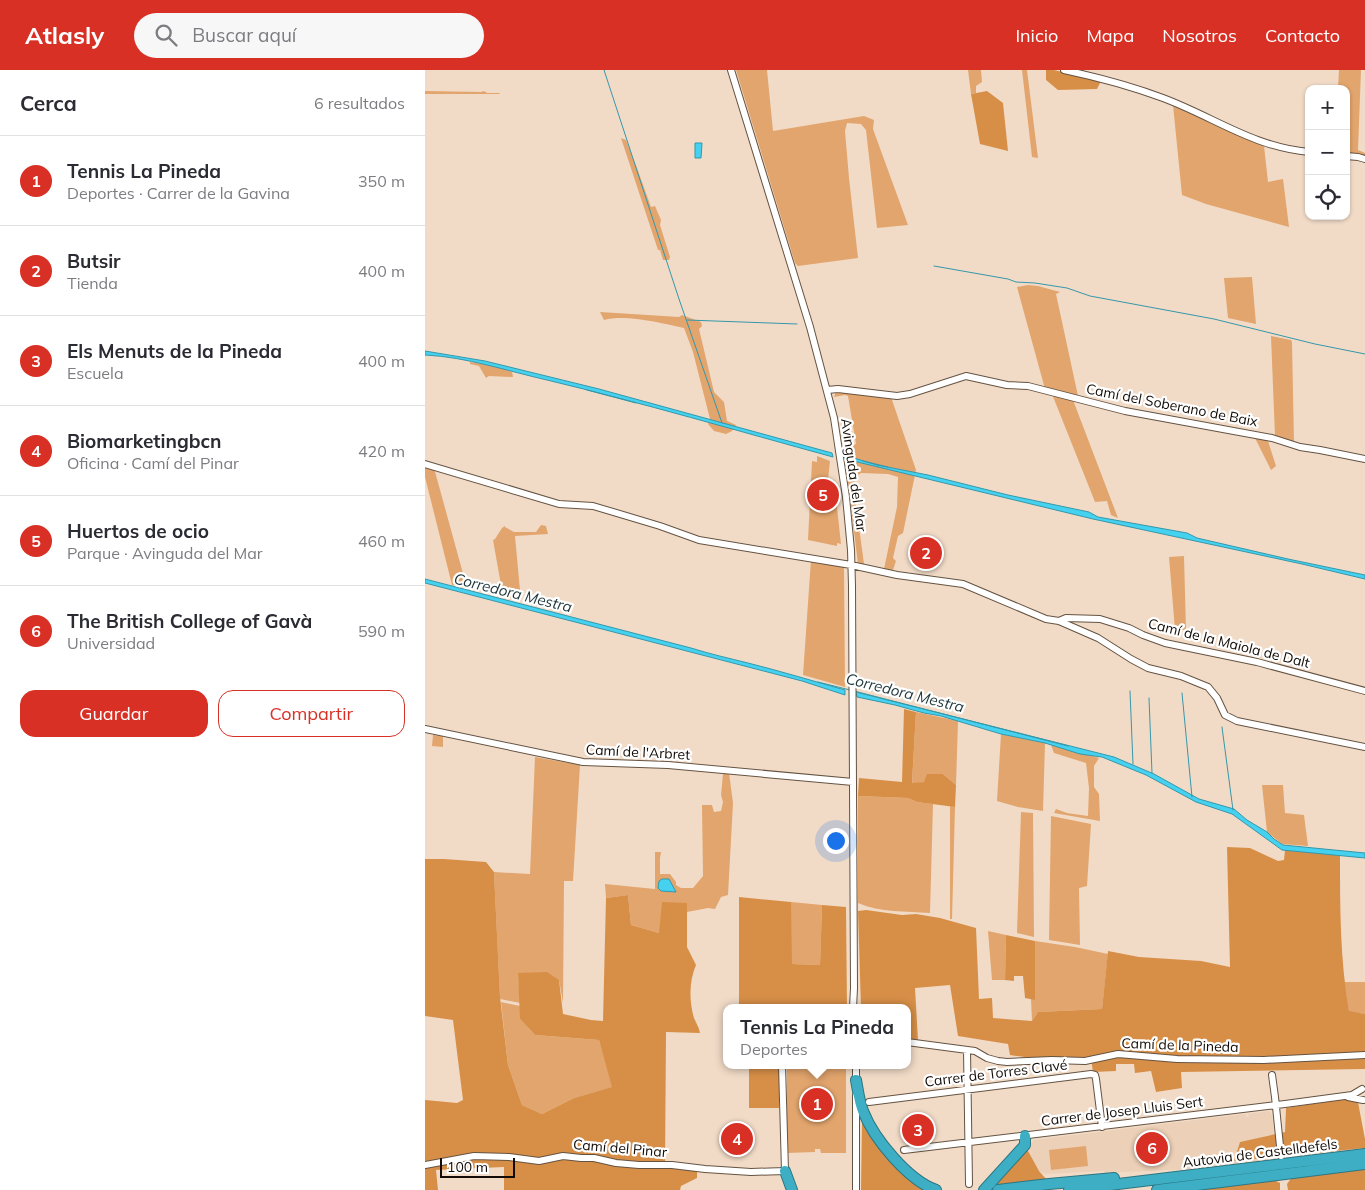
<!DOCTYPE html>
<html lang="es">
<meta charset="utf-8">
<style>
body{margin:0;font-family:Mulish,sans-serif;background:#f7f7f7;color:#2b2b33}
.controls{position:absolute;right:15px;top:15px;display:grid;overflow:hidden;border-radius:10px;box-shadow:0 1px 4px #0004}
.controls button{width:45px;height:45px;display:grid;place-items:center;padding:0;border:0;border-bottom:1px solid #e1e1e2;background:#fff;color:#2b2b33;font:25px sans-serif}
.scale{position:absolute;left:15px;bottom:12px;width:75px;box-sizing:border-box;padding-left:5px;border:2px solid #130c06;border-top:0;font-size:14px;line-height:18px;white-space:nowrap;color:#130c06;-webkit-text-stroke:4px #fff;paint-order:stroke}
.you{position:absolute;left:410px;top:770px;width:18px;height:18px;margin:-12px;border:4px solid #fff;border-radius:50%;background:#1a73e8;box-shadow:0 0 0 8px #1a73e833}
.badge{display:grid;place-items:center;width:32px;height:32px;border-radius:50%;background:#d93025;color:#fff;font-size:16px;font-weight:700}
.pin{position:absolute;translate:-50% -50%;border:2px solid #fff;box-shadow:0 1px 5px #0006}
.popup{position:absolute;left:298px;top:934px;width:188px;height:65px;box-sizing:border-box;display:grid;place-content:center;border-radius:10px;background:#fff;filter:drop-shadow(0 1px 4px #0005);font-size:16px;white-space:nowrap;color:#7c7c81}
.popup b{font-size:19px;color:#2b2b33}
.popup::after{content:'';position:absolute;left:50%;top:100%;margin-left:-10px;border:10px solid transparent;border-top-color:#fff}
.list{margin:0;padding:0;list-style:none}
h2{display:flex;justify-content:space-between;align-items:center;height:65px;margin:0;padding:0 20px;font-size:21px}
h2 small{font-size:16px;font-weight:400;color:#7c7c81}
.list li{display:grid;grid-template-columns:32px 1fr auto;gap:15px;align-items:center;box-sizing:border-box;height:90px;padding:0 20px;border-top:1px solid #e1e1e2}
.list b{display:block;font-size:19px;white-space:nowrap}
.list p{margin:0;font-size:16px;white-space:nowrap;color:#7c7c81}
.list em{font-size:16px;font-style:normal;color:#7c7c81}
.actions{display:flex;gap:10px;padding:15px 20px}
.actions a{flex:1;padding:11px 0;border:1px solid #d93025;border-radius:15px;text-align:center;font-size:18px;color:#d93025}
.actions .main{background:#d93025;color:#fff}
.icon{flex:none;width:28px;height:28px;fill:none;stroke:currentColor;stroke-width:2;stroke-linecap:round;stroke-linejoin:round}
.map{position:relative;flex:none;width:940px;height:1120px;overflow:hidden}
header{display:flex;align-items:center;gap:30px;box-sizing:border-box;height:70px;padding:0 25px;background:#d93025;color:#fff}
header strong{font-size:24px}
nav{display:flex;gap:28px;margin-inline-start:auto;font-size:18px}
.search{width:350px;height:45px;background:#f7f7f7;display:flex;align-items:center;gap:12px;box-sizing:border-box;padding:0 18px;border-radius:28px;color:#7c7c81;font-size:19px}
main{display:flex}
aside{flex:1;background:#fff}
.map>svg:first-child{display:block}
.built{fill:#ecd0b7}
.green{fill:#e2a56d}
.forest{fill:#d78f47}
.water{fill:#45d2f0;stroke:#3697aa}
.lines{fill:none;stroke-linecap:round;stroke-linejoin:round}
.stream{stroke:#3697aa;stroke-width:1}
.minor-casing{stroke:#655342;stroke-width:8}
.highway-casing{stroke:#2e7581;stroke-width:12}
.minor{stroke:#fff;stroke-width:6}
.highway{stroke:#3daec3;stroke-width:10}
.labels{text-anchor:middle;stroke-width:4.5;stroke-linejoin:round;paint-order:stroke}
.street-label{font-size:14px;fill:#130c06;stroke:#fff}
.water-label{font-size:15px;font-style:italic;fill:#1e363b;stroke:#fff}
</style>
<header>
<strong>Atlasly</strong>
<div class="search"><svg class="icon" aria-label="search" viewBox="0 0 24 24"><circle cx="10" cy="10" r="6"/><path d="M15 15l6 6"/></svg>Buscar aquí</div>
<nav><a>Inicio</a><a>Mapa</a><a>Nosotros</a><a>Contacto</a></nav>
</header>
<main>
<aside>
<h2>Cerca<small>6 resultados</small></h2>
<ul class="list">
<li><span class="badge">1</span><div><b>Tennis La Pineda</b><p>Deportes · Carrer de la Gavina</p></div><em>350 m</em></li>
<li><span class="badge">2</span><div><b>Butsir</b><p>Tienda</p></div><em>400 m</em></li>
<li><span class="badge">3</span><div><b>Els Menuts de la Pineda</b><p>Escuela</p></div><em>400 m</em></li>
<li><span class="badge">4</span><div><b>Biomarketingbcn</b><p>Oficina · Camí del Pinar</p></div><em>420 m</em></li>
<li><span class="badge">5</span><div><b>Huertos de ocio</b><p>Parque · Avinguda del Mar</p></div><em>460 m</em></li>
<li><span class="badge">6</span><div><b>The British College of Gavà</b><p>Universidad</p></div><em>590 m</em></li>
</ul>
<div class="actions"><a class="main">Guardar</a><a>Compartir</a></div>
</aside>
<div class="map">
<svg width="940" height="1120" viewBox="0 0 940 1120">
<rect width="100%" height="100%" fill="#f1dbc7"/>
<path class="built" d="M844,1041l3,4 5,41 -3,3 -84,10 -84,4 -3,-2 -58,3 -25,-13 -3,-3 17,-18 211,-26 1,3h3l-1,-3z"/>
<path class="green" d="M311,0h31l6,61 91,-15 10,4 -1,9 35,96 -31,3 -11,-98 -5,-6 -14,-1 -2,8 4,47 9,80 -60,8 -3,-3z
M543,0h13l1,12 -6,4v7l-5,1z
M597,0h5l11,88 -6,-1z
M914,0h22l-3,80 7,3v5l-19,-4v-65h-8z
M0,21l56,1 3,-1 3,2h12l1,1h-75z
M748,35l91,41 4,36 15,-3 6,48 -83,-23 -24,-9z
M196,68l5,2 11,28 14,39 4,-1 6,14 -1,5 10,32 -1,3h-6l-3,-10h-2z
M827,207l4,47 -28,-6 -4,-40z
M603,215l10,1 22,6 -4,2 22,102 -33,-7 -28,-102z
M175,242l79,5 3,-2 19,7 1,4 -3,3 15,63 10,10 3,19 9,4 -4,6 -6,3 -12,-3 -6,-7 2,-5 -17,-67 -9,-24c-23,-5 -58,-14 -80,-8z
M846,266l20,4 1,2 2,101 -19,-7z
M45,292l25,4 17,6 1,5 -24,-1 -3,2 -7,-12 -9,-2z
M411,321l55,6 25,73 -13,63 -5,3 -5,22 3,3 -3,9 -9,-1 13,-62 1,-30 -10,-3 -27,-1 -6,5 -1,12 10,74h-6l-14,-115 12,-5 -8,-48 -3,-1 -11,2z
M627,324l21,6 45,118 -7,-3 -4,-14 -12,1z
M829,366l13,2 9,28 -5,4z
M392,386l13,5 -2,19h6l7,64 -4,-1v3l-29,-6 4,-79 5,1z
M0,396l9,2 33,120 -15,-3 -27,-108z
M116,455l5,1 2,8 -33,2 6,65 -18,-5 -10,-56 2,-1 7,-11 3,-2v1l9,5h22z
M759,486l2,74h-11l-6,-73z
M386,490l33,5 1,122 -42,-12z
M491,642l42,9 -2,64 -13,-11 -19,8 -12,2z
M576,664l44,9 -2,68 -25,-4 -21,-6z
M8,665l10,1v11l-11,-1z
M626,675l11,1 37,12 -5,8v21l5,7 1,27 -46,-8 2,-4 11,4 21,3 1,-28 -3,-25 -32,-10z
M110,687l45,8 -7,116h-9l-1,122 -4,-23 -41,-7 2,30 -20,-4 -6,-127 36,2z
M304,703l4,30 -5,92 -7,2 -6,12 -7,-1 -21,4 -1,-9 -27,30 -28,-8 -3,-30 -22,3 -1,-14 50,5v-37h6l-1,6v16h10l6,8v3l5,3h12l10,-12 -1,-71h10l2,7 7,-1 2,-9 -2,-7 2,-21z
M837,715h21l2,28 19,2 4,31 -26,-2 -15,-12z
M433,726l50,2 9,4 16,2 -3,109c-25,-2 -49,0 -72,-10z
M525,736l5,1 -3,112h-2z
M596,742l12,1 1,124 -17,-4z
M626,746l40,8 -4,62 -8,2 1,57 -31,-5z
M366,832l31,3 -2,60 -29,-1z
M563,861l18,4 -1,45h-13z
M610,871l40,6 33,7 -6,55 -64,3 -6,9 -1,-22h4z
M919,912h21v32l-16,-2z
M76,932l19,4v13l15,16 64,5 14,47 -39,11 -32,16 -20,-9 -14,-40z
M362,995h59v88h-25l-1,-4h-5v3l-28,1z
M661,1076l2,20 -37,4 -2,-20z"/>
<path class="forest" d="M621,0h8l47,11 -4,8 -39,1 -12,-10z
M562,21l16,12 5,48 -28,-7 -9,-50z
M479,639l12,3 -4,71 12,-1 3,-8h16l13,11 -1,22 -38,-5 -9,-4 -50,-2 1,-18 43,4z
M802,777l23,1 28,13 6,-1 1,-10 55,5c0,52 0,105 9,156l16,3v55l-184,3 1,16 -26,4 -5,-21 -16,2 -1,-9h-18v7l-23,1 -2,-13 -60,-1 -21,-3 -2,-11 -50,-8 -8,-51 -35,3 3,52 -11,-2v-30h-46l-3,-97 8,-1 36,5 14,-1 24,4 36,10 3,71 13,-1 1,20 39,3 6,-9 64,-3 6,-58 31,6 62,4 29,6z
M0,789h19l42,3 8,10 6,125 8,68 14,40 20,9 32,-16 38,-11 -13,-47 -64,-5 -15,-16 -2,-46 29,-1 12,8 4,34 28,6 12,1 3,-123 22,-3 3,30 28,8 3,-31 25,1v44l9,18c-7,16 -7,36 -2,53 2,5 5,9 6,15l-34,-1 -1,135 32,4v7l-16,8 -1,4h-176v-23l-68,3 2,20h-13v-90l32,3 6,-3 -10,-80 -28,-4z
M314,827l52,5 1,62 28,1 2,-60 24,2 1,101h-108z
M581,865l29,6v59l-10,-2 -2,-22h-9v5l-9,-1z
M324,995h30v43h-30z
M932,1027l8,42v9l-131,13 6,-19 45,-10 1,-24z
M437,1051l7,6 57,63h-65z
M600,1079l3,2 11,20 8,9 -53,7z
M940,1098v22h-77l-1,-6 5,-7z
M847,1109l8,4v7h-87z"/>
<path class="water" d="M270,73h7l-1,15h-6z
M0,281l60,10 114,28 233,64 1,4c-95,-26 -190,-54 -286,-77 -40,-9 -80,-23 -122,-25z
M419,385l33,10 51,10 80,20 81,17 9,5 89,16 10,5 91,21 77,16v4l-63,-15 -209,-45 -248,-60z
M0,509l266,69c19,6 37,10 57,15 32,8 65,18 97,27v5l-43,-14 -377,-98z
M431,622l258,65 40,17 45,25 35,10 13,11 20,12 7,7 9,6 82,8v5l-83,-8 -50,-36 -36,-12 -50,-27 -44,-18 -22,-3 -35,-11 -44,-9 -60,-18 -17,-3 -29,-8 -38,-8z
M237,809h7l7,13 -15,-1 -3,-3 1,-7z"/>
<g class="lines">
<path class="stream" d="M179,0l75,229 43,124
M509,196l74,13 8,3 19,1 32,5 23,8 124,23 101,25 50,10
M262,250l110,4
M162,320l49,13
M438,391l25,6
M393,612l32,8
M429,621l214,55
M705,621l3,73
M757,623l10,104
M724,628l3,75
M797,657l11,83"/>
<defs>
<path id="minor" d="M306,0l79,257 24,91 12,79 5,53 1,36 2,402 -1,20
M639,0c33,7 67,16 99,28 51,19 90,49 146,54
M921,86l12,1 7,2
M402,320l11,-1 59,7 13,-2 56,-18 41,9 21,1 97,25 147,27 28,9 20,3 45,9
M0,394l134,40 34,2 67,20 39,14 152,25 46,10 66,9 83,35 13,2 39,17 33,21 17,9 33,8 27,11 9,11 8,17 12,6 128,26
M634,551l7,-3 34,1 29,9 14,7 22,8 92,19 108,29
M0,659l158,33 85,3 185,17
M482,972l68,9 12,7 11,3 9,1 45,-2 33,1 33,-7 59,5 87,1 101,-5
M542,980l2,134
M431,995v19
M847,1005l3,22 6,59
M431,1026v94
M923,1027l15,3
M444,1032l222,-28 4,1 1,4 6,48
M479,1080l381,-46 67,-9 10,-6
M0,1095l49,-9 35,1 30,4 24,-5 18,2h13l22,5 23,2h33l33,4 46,3 34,-1 -3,-106"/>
<path id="highway" d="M431,1010c2,10 3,21 7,31 11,28 45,69 73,79
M360,1101l7,19
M559,1120l41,-45v-9
M573,1120l51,-6 65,-6
M644,1120l296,-36
M732,1120l208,-26"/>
</defs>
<use href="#minor" class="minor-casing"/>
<use href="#highway" class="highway-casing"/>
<use href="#minor" class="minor"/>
<use href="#highway" class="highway"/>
</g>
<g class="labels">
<g class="street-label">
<text transform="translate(747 335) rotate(11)" y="5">Camí del Soberano de Baix</text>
<text transform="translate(429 405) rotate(82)" y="5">Avinguda del Mar</text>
<text transform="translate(804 573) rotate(14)" y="5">Camí de la Maiola de Dalt</text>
<text transform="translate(213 682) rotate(3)" y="5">Camí de l'Arbret</text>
<text transform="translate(755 975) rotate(2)" y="5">Camí de la Pineda</text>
<text transform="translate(571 1003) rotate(-7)" y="5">Carrer de Torres Clavé</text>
<text transform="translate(697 1041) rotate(-7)" y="5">Carrer de Josep Lluis Sert</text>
<text transform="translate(195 1078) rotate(5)" y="5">Camí del Pinar</text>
<text transform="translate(835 1083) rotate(-7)" y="5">Autovia de Castelldefels</text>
</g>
<g class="water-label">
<text transform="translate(88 523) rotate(14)" y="5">Corredora Mestra</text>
<text transform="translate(480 623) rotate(14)" y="5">Corredora Mestra</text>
</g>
</g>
</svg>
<div class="controls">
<button>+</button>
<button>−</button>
<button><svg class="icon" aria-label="locate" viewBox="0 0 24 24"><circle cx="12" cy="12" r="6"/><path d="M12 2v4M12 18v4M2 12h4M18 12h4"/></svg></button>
</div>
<div class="scale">100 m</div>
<div class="you"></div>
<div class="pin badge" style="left:392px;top:1034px">1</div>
<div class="popup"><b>Tennis La Pineda</b>Deportes</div>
<div class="pin badge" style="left:501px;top:483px">2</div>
<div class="pin badge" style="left:493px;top:1060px">3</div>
<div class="pin badge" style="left:312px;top:1069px">4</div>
<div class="pin badge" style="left:398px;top:425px">5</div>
<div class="pin badge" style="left:727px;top:1078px">6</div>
</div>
</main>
